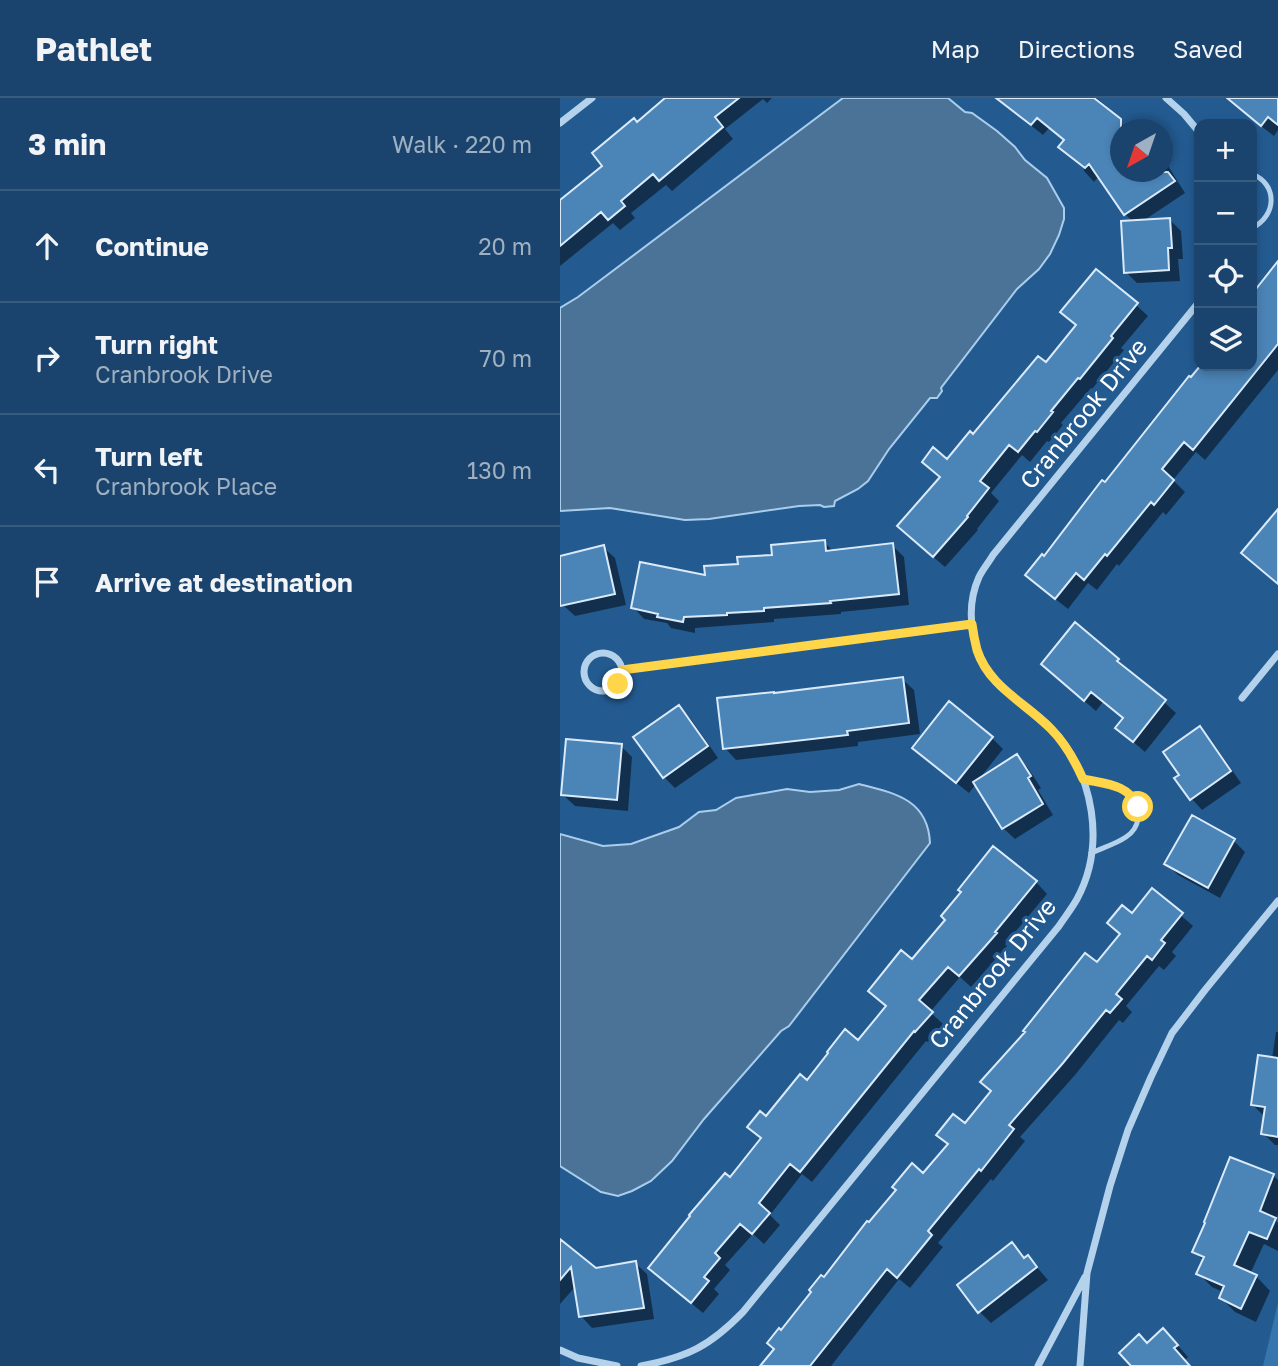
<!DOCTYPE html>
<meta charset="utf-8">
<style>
body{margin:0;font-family:"Golos Text",sans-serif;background:#234b72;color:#f1f3f6}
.controls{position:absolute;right:21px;top:21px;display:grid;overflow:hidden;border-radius:14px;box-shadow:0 4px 10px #0003}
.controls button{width:63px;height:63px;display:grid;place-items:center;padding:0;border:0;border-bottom:2px solid #385c80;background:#1a446d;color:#f1f3f6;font:35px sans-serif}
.compass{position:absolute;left:550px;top:21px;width:63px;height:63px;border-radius:50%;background:#1a446d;box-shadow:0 4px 10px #0003;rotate:220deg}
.stop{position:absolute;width:21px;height:21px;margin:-16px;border:5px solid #ffd54a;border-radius:50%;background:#fff}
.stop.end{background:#ffd54a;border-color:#fff;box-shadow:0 2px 7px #0008}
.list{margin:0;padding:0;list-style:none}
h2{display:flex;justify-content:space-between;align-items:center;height:91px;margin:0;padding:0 28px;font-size:30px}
h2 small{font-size:23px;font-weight:400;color:#9fb0c2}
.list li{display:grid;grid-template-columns:46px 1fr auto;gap:21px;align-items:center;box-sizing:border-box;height:112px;padding:0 28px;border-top:2px solid #385c80}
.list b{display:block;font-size:26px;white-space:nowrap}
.list p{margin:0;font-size:23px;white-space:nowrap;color:#9fb0c2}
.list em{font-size:23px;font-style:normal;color:#9fb0c2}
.icon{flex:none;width:38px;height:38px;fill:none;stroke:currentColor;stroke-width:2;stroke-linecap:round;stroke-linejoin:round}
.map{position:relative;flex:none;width:718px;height:1268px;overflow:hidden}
header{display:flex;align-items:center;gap:42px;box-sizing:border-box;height:98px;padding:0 35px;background:#1a446d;border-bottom:2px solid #385c80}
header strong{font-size:33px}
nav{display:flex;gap:38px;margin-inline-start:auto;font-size:24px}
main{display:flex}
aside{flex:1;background:#1a446d}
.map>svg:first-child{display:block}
.green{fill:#3775ae}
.water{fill:#4b7297;stroke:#a9ceed;stroke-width:2}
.shadow{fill:#0007}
.building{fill:#4b84b7;stroke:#daeaf9;stroke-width:2}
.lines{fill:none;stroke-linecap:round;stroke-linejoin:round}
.lane{stroke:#b4d2ec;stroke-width:5}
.street{stroke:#b4d2ec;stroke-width:7}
.route{stroke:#ffd54a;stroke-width:9}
.labels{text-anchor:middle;stroke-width:6;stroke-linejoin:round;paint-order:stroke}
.street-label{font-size:24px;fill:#fff;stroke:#235b91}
</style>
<header>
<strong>Pathlet</strong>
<nav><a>Map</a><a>Directions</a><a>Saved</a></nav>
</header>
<main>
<aside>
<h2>3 min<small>Walk · 220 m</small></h2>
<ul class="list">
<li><svg class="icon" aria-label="ahead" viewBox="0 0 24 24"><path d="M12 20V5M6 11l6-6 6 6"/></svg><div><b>Continue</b></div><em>20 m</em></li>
<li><svg class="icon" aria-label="right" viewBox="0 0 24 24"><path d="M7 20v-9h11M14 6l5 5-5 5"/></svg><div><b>Turn right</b><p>Cranbrook Drive</p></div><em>70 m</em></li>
<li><svg class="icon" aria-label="left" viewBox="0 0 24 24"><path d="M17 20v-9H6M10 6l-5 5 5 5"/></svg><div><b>Turn left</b><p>Cranbrook Place</p></div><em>130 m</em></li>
<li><svg class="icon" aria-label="arrive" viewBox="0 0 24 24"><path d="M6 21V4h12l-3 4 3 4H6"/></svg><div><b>Arrive at destination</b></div></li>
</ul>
</aside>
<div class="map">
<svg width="718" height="1268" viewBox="0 0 718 1268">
<rect width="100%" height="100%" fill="#235b91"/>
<path class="green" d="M718,1205v63h-15z"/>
<path class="water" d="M283,0h105l17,14 7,1 25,18 18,16 10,13 22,18 17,30v11l-5,16 -9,19 -11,15 -22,20 -76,99 1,3 -5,7h-7l-41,51 -21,32 -10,8 -23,12 -1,5 -10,1 -4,-2 -21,1 -90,13 -24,1 -75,-12 -50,3v-203l18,-11z
M299,686c35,9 69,15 71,59l-141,183 -8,5 -77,88 -32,42 -21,20 -19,10 -14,5 -17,-4 -41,-26v-332l43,12 28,-2 48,-17 20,-15 17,-2 20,-12 51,-9 23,3 29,-2z"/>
<path class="shadow" d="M107,0h105l-5,5 -4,-4 -38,30 8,10 -61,52 -6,-6 -35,28 4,5 -15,12 -7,-7 -53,43v-67l2,2 43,-35 33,-42z
M439,0h98l17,15 -2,2 17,15h-8v42h42v-14l22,35 -42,28 27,-1 11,11 2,28h-5l2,22 -43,2 -11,-11 7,-50 -8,-8 -26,-38 -5,6 -10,-11v-4l-23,-20 4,-6 -16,-13 -6,7 -34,-27z
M665,0h53v32l-4,6z
M718,170v102l-73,90 -9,-8 -23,28 12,12 -19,23 -3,-3 -44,54 -2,-2 -20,26 -9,-7 -20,26 -29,-23 5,-28 158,-192h50v-70l21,-26 2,2z
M576,207l12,11 -27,32 3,2 -32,39 -1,-1 -30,35 2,2 -14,17 -2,-1 -17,21 -8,-7 -31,38 8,8 -22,28 1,1 -33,37 -35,-30 31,-59 -17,-16 23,-1 99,-97 31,-38 -15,-14z
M264,444l10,10 58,-7 12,12 5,48 -68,7v2l-67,5v3l-79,6v5l-24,-5 -4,-5 -23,-4 -11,-12 107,-42z
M43,449l12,11 11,47 -51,11 -12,-11 -3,-13v-35z
M558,562l58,53 -31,39 -28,-24 7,-9 -21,-17 -7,9 -42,-36z
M342,581l12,11 6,44 -62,8v4l-122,14 -11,-12z
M119,609l11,11 28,40 -43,30 -11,-11z
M640,630l11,12 30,43 -39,27 -11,-12 -10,-23z
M432,640l11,11 -23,29 37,-22 11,12 13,20 -3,2 15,25 -38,24 -12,-11 -27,-44 -7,9 -43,-34 -11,-11z
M61,648l11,11 -4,54 -53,-5 -12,-11z
M674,743l11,11 -25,46 -42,-23 -11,-11z
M433,750l43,34 11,12 -42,50 2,2 -36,41 -11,-10 -30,35 13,12 -15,18 -2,-1 -114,141 -10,-8 -32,41 10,10 -16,19 -11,-10 -28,31 5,5 -16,19 5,5 -16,19 -41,-34 68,-99 32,-41 5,-21 41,-36 50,-39 29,-36 25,-45 35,-42z
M592,792l41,36 -21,26 4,4 -12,14 -5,-4 -33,40 6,6 -9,11 -4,-3 -44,55 -55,62 5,4 -32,40 -2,-2 -53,64 5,4 -33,41 -11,-9 -68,87h-69l14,-16 5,-18 43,-53 46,-54 54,-50 197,-240 -12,-12 23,-8z
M716,934h2v113h-3l-12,-12 1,-17 -11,-11 19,-46z
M713,1077l5,5v34l-2,6 2,3v28l-14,-7 -14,30 6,2 14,15 -14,31 -21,-10 -14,-14 2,-6 -11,-5 -14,-14 6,-12 -10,-10z
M0,1143l35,29 40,-7 12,11 7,45 -62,9 -11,-12 -5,-30 -16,18z
M452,1146l14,15 2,-2 20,23 -57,43 -11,-11 -21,-27z
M614,1243l14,16 -4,4 5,5h-56z"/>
<path class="building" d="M105,0h74l-24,19 8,10 -64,54 -6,-7 -32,27 4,5 -17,14 -7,-8 -41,34v-46l42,-34 -10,-13 42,-35 3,4z
M436,0h98l27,21v53h47l7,9 -51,34 -35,-51 -4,4 -27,-21 6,-7 -27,-22 -6,7z
M667,0h51v27l-10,-8 -7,9z
M610,120l2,30h-4l1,22 -45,3 -3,-52z
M718,163v83l-85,106 -9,-8 -22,27 12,11 -20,25 -3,-3 -44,54 -2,-2 -21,26 -8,-7 -21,26 -30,-24 17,-21 2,2 48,-63 10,-13 3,2 84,-106 2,1 9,-11h52v-72z
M536,171l42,34 -27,33 2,2 -33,41 -2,-1 -27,33 2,1 -16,20 -2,-1 -17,21 -9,-7 -29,36 9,7 -22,28 1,1 -35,40 -36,-31 43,-49 -18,-15 11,-15 14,12 23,-28 3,3 65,-78 8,6 30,-37 -16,-13z
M718,411v75l-37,-31z
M265,442l1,11 67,-8 6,51 -69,7 1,2 -67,5v3l-37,2v2l-43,2 -1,5 -26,-5 1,-3 -27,-6 9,-46 65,13 -1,-9 34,-2 -1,-7 35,-2 -1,-10z
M44,447l11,49 -55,12v-50z
M515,524l44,37 -2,2 49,39 -33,42 -18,-14 8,-10 -32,-26 -7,9 -43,-37z
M343,579l6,46 -62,8 1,4 -125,14 -6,-51 57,-6v1z
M389,603l44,36 -37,46 -44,-35z
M119,607l29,41 -45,32 -30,-41z
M640,628l31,45 -41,29 -16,-22 5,-3 -16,-23z
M6,641l56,5 -5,56 -56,-5z
M457,656l14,22 -3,2 15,26 -41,25 -29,-47z
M632,717l43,24 -27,49 -44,-24z
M433,748l44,35 -42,51 2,1 -38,43 -11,-9 -29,33 14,12 -18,20 -1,-1 -114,141 -10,-8 -31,39 11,10 -18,21 -12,-10 -25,29 5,5 -16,19 5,4 -18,22 -43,-35 42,-52 -1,-1 36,-42 5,4 31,-39 -14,-11 13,-16 6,5 34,-42 7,6 21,-27 -1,-1 18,-23 13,11 28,-34 -18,-15 33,-41 11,9 33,-39 -4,-4 20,-24 -3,-2z
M592,790l31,25 -22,27 4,3 -13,17 -5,-4 -31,38 6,5 -12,14 -4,-3 -43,53 -54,62 5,4 -33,42 -2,-2 -51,62 4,4 -35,43 -10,-9 -77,97h-50l14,-17 -7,-6 12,-15 2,2 30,-38 -2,-2 12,-15 3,2 43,-56 2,1 27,-32 -4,-3 20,-24 11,10 25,-29 -12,-9 17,-21 12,9 26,-32 -11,-9 45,-50 -2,-1 62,-78 12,9 23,-28 -13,-11 15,-18 10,8z
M698,957l20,3v79l-17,-3 4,-27 -14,-2z
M670,1059l44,17 -14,37 16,7 -9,21 -18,-7 -15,33 23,10 -16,34 -22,-11 5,-12 -28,-12 8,-17 -12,-5 13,-29 -1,-1z
M0,1141l36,29 40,-7 8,47 -65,9 -8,-50 -11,13z
M452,1144l12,16 4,-3 9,12 -59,46 -21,-28z
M603,1230l15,17 -4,3 16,18h-59l-12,-13 20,-19 8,9z"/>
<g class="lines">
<path class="lane" d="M692,76c26,10 25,42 0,54
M523,681c23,5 61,8 55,40 -1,7 -6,14 -12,18 -10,7 -24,11 -35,16"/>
<path class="street" d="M606,0l18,16 15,18
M0,25l32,-25
M24 574a19 19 0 1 1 38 0a19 19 0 1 1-38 0Z
M62,572l350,-46
M682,600l36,-44
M0,1252l18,8 39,8
M81,1268c47,-9 69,-20 102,-54l316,-386c6,-9 13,-18 18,-27 29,-54 17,-124 -24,-169 -16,-17 -36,-28 -53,-44 -27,-27 -37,-73 -21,-109 4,-8 10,-15 14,-22l206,-253
M478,1268l47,-89
M520,1268l7,-93 23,-87 18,-56 23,-53 21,-44 33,-43 73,-89"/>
</g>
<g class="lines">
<path class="route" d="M58,586l3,-7 1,-7 350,-46c1,8 3,18 5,26 12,37 49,53 74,79 14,14 24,32 32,50 22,5 46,5 55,28"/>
</g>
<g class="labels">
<g class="street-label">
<text transform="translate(524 316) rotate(-51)" y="8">Cranbrook Drive</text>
<text transform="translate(433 876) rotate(-51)" y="8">Cranbrook Drive</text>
</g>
</g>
</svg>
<div class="controls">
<button>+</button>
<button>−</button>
<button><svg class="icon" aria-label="locate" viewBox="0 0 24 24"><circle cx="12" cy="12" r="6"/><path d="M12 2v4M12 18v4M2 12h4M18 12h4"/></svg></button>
<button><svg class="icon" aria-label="layers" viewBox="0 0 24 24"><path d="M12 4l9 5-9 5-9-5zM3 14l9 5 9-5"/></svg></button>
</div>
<svg class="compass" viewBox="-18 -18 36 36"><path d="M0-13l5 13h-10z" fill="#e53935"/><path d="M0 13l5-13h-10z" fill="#9fb0c2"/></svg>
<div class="stop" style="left:578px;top:709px"></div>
<div class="stop end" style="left:58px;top:586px"></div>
</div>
</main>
